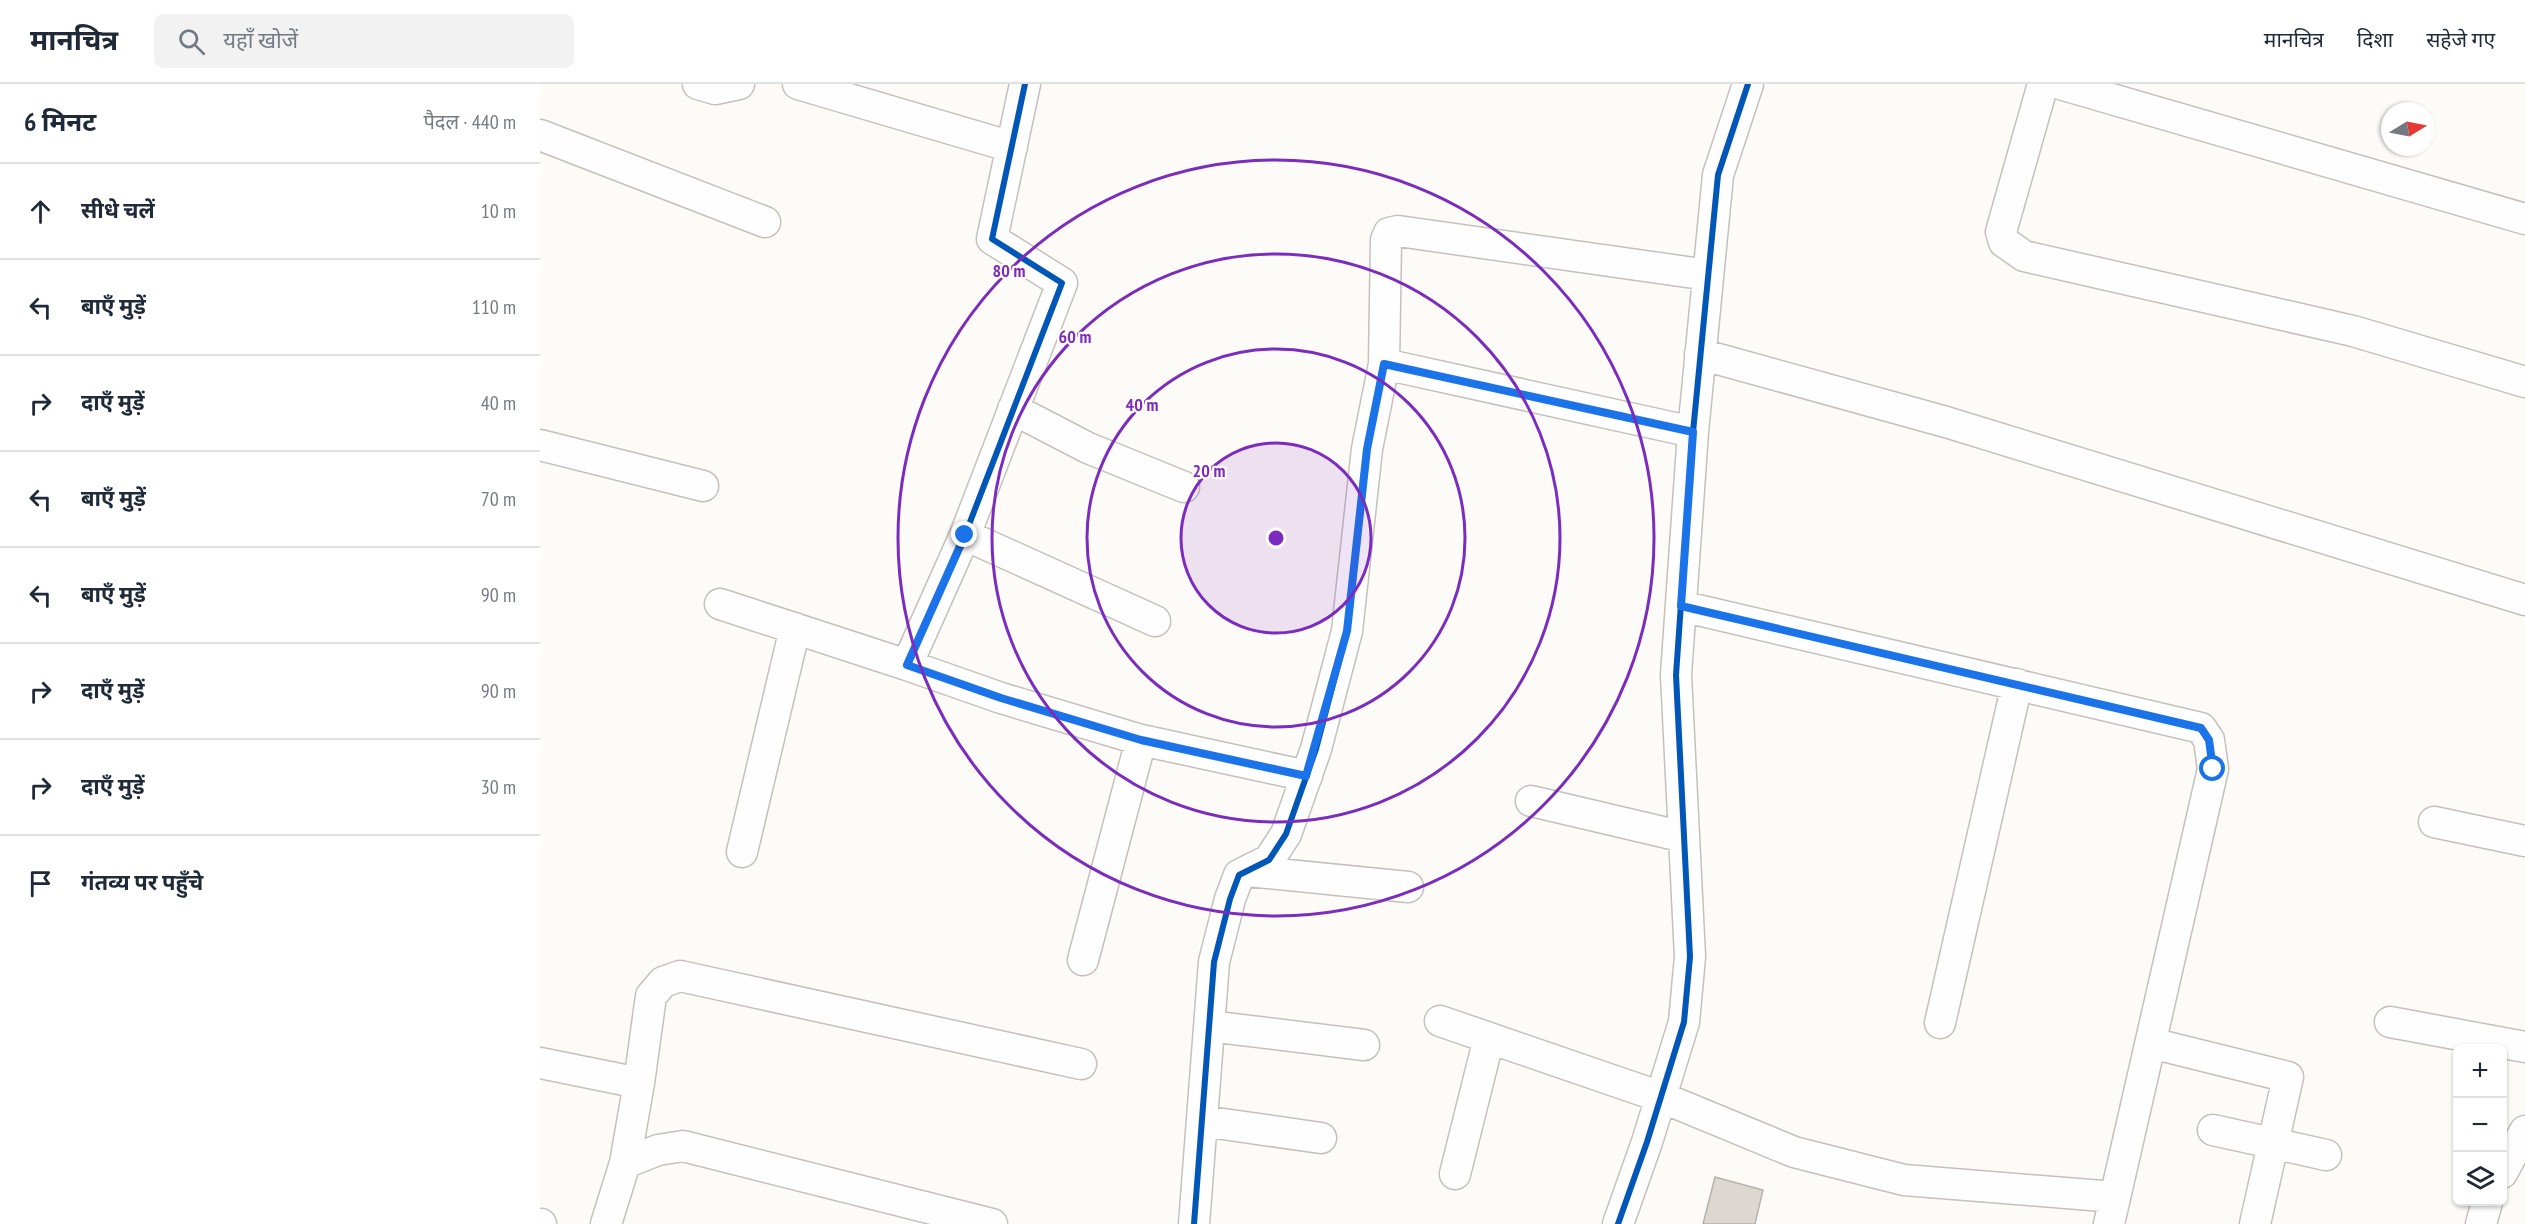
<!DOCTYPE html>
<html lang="hi">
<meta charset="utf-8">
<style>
body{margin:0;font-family:"PT Sans Narrow","Noto Sans Devanagari",sans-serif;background:#f2f2f3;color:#1f2937}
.controls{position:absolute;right:18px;bottom:18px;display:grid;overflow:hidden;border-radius:9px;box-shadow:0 2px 4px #0004}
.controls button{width:54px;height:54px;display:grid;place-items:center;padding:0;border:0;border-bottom:2px solid #e0e1e3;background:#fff;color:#1f2937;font:30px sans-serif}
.compass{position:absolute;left:1841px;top:18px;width:54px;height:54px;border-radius:50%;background:#fff;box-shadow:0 2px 4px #0004;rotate:80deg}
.stop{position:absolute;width:18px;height:18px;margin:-14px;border:4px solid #1a73e8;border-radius:50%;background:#fff}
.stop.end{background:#1a73e8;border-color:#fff;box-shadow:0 2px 6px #0008}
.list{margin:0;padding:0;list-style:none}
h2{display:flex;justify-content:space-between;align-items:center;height:78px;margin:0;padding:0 24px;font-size:26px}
h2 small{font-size:20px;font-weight:400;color:#747a83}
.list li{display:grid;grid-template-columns:39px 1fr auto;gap:18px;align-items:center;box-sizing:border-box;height:96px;padding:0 24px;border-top:2px solid #e0e1e3}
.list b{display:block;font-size:22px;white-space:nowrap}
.list em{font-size:20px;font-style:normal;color:#747a83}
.icon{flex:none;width:33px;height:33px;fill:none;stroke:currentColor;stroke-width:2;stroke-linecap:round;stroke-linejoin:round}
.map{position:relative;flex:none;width:1985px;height:1140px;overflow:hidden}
header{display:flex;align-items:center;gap:36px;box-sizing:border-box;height:84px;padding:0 30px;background:#fff;border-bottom:2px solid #e0e1e3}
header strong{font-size:28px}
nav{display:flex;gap:33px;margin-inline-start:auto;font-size:21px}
.search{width:420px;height:54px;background:#f2f2f3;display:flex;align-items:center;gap:15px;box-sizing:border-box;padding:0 21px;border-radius:9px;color:#747a83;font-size:22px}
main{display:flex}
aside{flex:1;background:#fff}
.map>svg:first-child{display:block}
.building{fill:#ddd7d2;stroke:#b7b2ad;stroke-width:1.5}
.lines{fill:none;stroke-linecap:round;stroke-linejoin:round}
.minor-casing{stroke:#c5c0bb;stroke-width:33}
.minor{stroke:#fffefe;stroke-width:30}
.cycleway-casing{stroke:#fffbf6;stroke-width:10}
.cycleway{stroke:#0057b8;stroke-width:6}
.route{stroke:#1a73e8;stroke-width:8}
.ring{fill:none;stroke:#7b2cbf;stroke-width:3}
.centre{fill:#7b2cbf;stroke:#fffbf6;stroke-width:3}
.ring-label{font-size:18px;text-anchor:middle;font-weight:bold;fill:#7b2cbf;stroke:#fffbf6;stroke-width:4.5;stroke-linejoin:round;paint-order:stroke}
</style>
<header>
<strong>मानचित्र</strong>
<div class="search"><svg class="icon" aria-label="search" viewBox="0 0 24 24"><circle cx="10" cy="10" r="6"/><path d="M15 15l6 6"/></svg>यहाँ खोजें</div>
<nav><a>मानचित्र</a><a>दिशा</a><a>सहेजे गए</a></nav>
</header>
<main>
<aside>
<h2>6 मिनट<small>पैदल · 440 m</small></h2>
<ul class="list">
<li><svg class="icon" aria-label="ahead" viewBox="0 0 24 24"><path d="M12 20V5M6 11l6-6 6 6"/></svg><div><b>सीधे चलें</b></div><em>10 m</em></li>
<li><svg class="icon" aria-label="left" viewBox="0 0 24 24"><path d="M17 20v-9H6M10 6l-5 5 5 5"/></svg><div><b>बाएँ मुड़ें</b></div><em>110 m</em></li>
<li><svg class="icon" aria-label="right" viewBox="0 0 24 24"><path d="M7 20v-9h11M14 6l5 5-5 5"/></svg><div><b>दाएँ मुड़ें</b></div><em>40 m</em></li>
<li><svg class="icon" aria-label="left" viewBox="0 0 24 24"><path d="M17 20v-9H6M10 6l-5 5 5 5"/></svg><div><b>बाएँ मुड़ें</b></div><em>70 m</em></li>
<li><svg class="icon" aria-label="left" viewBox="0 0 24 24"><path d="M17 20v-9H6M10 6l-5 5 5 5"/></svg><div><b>बाएँ मुड़ें</b></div><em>90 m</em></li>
<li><svg class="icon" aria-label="right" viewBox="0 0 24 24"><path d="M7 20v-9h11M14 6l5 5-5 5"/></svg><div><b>दाएँ मुड़ें</b></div><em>90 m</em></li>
<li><svg class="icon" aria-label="right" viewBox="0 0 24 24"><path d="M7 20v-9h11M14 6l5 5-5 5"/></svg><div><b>दाएँ मुड़ें</b></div><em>30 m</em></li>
<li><svg class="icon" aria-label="arrive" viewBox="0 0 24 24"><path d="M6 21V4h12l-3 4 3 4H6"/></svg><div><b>गंतव्य पर पहुँचे</b></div></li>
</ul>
</aside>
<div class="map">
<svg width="1985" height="1140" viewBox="0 0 1985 1140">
<rect width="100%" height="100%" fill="#fdfbf8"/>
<path class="building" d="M1175,1093l48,13 -8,34h-52z"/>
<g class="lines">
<defs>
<path id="minor" d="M158,0l17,5 24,-5
M258,0l214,63
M485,0l-33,155 70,44 -97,252 -58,130 94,33 140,42 166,36
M1503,0l-42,148 3,10 20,14 329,75 172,51
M1520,0l465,135
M0,51l225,87
M1160,270l246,68 579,178
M844,280l2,-124 3,-7 9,-2 310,44
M473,325l75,39 96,39
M0,361l163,41
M425,451l190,86
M180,520l187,61
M1141,522l520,122 8,12 4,29 -104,455
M991,717l153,36
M1894,738l91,19
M202,768l53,-224
M708,787l160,16
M543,876l58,-220
M900,937l221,76 133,55 110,28 211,17
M1850,938l135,25
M1400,939l77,-339
M669,942l155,19
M1611,959l137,34 -33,147
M0,979l99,20
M662,1037l119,17
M1673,1046l113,25
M85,1079l14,-80 12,-87 12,-14 17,-6 401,88
M1962,1089l23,-42
M915,1090l34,-136
M0,1140h1
M66,1140l19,-61 33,-13 25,-4 309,78
M654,1140l20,-262 16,-63 9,-24 30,-15 17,-26 30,-85 31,-118 20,-182 17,-85 309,68
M1078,1140l29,-82 37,-120 6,-65 -14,-282 17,-243 25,-257 30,-91
M1941,1140l6,-22"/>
</defs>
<use href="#minor" class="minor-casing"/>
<use href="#minor" class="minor"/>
<defs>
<path id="cycleway" d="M485,0l-33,155 70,44 -97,252 -58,130 94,33 140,42 166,36
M654,1140l20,-262 16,-63 9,-24 30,-15 17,-26 30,-85 31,-118 20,-182 17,-85 309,68
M1078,1140l29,-82 37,-120 6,-65 -14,-282 17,-243 25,-257 30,-91"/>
</defs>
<use href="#cycleway" class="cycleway-casing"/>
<use href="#cycleway" class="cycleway"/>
</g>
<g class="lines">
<path class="route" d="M425,451l-58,130 94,33 140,42 165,36 41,-145 20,-182 17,-85 309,68 -12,174 520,122 8,12 4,29"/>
</g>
<circle cx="736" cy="454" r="95" fill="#7b2cbf" fill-opacity=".12"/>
<g class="ring">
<circle cx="736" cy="454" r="95"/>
<circle cx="736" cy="454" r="189"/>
<circle cx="736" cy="454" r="284"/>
<circle cx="736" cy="454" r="378"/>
</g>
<circle cx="736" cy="454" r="9" class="centre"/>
<g class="ring-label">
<text x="469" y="193">80 m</text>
<text x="535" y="259">60 m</text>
<text x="602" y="327">40 m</text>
<text x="669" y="393">20 m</text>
</g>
</svg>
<div class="controls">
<button>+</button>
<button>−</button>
<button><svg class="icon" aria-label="layers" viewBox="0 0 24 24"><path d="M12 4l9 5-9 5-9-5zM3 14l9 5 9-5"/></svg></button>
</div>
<svg class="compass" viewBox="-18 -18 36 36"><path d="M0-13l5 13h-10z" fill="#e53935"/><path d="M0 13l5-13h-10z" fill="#747a83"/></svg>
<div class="stop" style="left:1673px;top:685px"></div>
<div class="stop end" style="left:425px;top:451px"></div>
</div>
</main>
